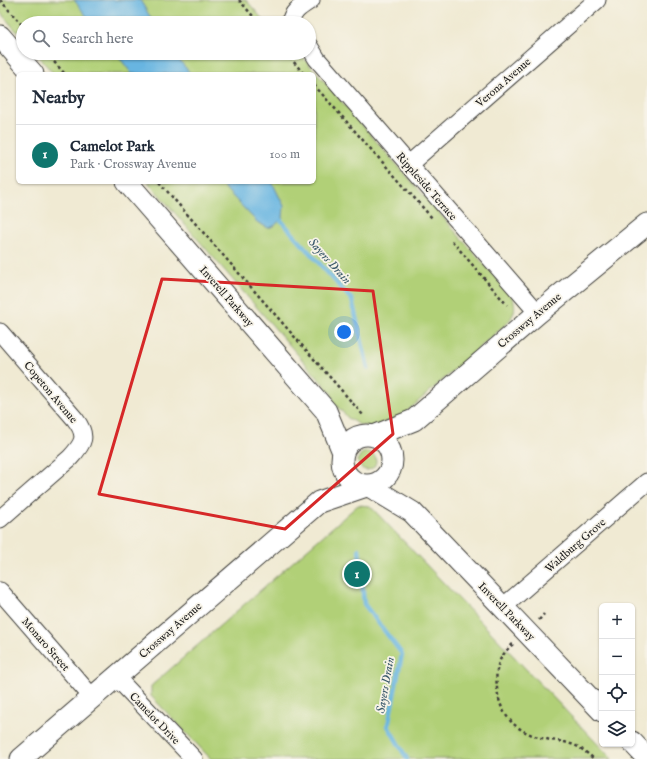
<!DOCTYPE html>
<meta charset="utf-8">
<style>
body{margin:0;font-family:"IM FELL English",serif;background:#f6f6f7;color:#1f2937}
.controls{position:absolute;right:12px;bottom:12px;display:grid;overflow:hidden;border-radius:6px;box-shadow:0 1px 3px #0004}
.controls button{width:36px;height:36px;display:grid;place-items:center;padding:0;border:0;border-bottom:1px solid #e0e1e3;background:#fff;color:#1f2937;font:20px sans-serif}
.you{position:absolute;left:344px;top:332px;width:14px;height:14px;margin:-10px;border:3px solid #fff;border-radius:50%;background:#1a73e8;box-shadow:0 0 0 6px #1a73e833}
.badge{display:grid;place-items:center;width:26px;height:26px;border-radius:50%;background:#0f766e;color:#fff;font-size:13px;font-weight:700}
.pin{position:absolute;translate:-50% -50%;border:2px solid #fff;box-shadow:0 1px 4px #0006}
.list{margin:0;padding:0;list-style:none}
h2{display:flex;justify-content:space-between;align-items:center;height:52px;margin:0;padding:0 16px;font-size:17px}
h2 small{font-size:13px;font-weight:400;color:#747a83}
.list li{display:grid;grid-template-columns:26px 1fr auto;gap:12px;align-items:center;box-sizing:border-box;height:60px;padding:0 16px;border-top:1px solid #e0e1e3}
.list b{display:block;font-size:15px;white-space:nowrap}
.list p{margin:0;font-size:13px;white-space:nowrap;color:#747a83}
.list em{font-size:13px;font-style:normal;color:#747a83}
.icon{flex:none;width:22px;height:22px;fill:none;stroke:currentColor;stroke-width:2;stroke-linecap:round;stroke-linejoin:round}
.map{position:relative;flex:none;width:647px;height:759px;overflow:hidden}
.search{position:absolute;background:#fff;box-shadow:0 1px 3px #0004;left:16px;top:16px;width:300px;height:44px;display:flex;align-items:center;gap:10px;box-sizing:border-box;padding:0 14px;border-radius:22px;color:#747a83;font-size:15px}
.panel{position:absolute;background:#fff;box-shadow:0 1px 3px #0004;left:16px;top:72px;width:300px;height:112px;border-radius:6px}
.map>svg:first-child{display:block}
.green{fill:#b1d077;stroke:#66764a}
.water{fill:#67b5e1;stroke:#42687e}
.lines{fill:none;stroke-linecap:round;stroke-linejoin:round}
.stream{stroke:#67b5e1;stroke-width:4.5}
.minor-casing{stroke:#3c3b37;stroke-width:19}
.tertiary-casing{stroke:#3c3b37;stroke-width:23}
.path{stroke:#3c3b37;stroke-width:2.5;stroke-dasharray:3 3;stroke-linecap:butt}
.minor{stroke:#fff;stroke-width:17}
.tertiary{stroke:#fff;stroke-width:21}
.marked{fill:none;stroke:#d62828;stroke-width:3;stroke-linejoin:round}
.labels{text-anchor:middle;stroke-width:3.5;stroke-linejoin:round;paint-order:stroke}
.street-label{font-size:11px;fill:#1c1c1c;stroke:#f7f3e8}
.water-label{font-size:12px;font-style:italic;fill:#3a596b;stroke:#f7f3e8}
</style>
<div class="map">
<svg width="647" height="759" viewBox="0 0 647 759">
<rect width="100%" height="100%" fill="#f7f3e8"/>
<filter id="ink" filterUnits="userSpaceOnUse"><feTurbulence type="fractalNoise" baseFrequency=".025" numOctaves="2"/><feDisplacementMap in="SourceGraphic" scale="8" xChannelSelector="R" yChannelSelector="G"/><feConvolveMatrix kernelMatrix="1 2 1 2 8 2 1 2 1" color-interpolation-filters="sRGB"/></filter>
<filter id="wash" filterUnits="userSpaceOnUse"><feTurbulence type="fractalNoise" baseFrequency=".012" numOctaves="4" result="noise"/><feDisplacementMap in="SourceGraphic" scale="16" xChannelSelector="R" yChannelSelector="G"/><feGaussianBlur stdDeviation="0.9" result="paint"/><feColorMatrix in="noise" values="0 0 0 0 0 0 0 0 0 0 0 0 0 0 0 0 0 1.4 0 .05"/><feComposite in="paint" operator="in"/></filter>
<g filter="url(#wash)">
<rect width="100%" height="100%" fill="#f0ead3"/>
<path class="green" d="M0,0h246l20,23h-243v16l-23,-27z
M35,53h264l211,241c8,11 5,22 -5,31l-102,90 -30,12 -13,-2 -11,-6 -14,-15 -4,-11 -183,-211h166v-108h-260z
M358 461a9 9 0 1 1 18 0a9 9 0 1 1-18 0Z
M358,505l12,1 242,253h-401l-60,-63v-10z"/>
<path class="water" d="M74,0h66l14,23h-62z
M116,53h57l18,21h-59z
M219,182h53l12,24 -1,12 -9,8 -6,2 -11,-6z"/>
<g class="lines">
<path class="stream" d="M277,216l75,84 16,68
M359,549l5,55 38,50 -14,72 19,33"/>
</g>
</g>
<g filter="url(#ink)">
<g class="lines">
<defs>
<path id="minor" d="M290,23c2,-12 12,-17 21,-23
M309,46l8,13 221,254
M408,165l189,-165
M0,332l75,87c13,17 9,24 -5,39l-70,61
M0,591l92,106
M503,607l144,-125
M116,677l78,82"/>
<path id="tertiary" d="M0,36l33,38
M127,182l199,229 17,41
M342 460a25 25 0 1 1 50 0a25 25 0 1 1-50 0Z
M374,436l40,-16 124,-107 109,-89
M369,486l43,26 190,199
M632,742l15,16
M21,759l298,-257 47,-16"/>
</defs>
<use href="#minor" class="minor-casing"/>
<use href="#tertiary" class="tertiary-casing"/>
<path class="path" d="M0,0l23,26
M239,0l20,23
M46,53l19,21
M286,53l18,21
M314,85l118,133
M159,182l204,233
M452,241l55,64
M539,620l5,-6
M513,644c-15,14 -18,23 -16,44 3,30 21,45 49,51 8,2 17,2 25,5 8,2 16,9 23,15"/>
<use href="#minor" class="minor"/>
<use href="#tertiary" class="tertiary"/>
</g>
</g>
<path class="marked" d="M162,279l211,12 20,143 -108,95 -186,-35z"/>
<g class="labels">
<g class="street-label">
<text transform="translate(503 82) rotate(-41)" y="4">Verona Avenue</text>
<text transform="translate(427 186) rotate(49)" y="4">Rippleside Terrace</text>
<text transform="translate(227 296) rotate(49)" y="4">Inverell Parkway</text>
<text transform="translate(529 320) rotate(-40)" y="4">Crossway Avenue</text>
<text transform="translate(51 392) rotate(50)" y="4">Copeton Avenue</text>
<text transform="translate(575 545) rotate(-41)" y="4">Waldburg Grove</text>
<text transform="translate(507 611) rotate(46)" y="4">Inverell Parkway</text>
<text transform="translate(170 630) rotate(-41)" y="4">Crossway Avenue</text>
<text transform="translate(46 644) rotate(49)" y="4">Monaro Street</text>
<text transform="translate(155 718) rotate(46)" y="4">Camelot Drive</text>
</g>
<g class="water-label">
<text transform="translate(330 261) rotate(48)" y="4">Sayers Drain</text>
<text transform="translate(385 685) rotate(-80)" y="4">Sayers Drain</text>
</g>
</g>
</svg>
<div class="controls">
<button>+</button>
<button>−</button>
<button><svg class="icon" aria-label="locate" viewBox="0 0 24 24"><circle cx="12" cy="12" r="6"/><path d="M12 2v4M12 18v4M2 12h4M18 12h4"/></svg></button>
<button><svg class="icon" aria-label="layers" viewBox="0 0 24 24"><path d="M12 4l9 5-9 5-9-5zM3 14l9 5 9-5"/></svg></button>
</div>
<div class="you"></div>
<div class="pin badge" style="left:357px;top:574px">1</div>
<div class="search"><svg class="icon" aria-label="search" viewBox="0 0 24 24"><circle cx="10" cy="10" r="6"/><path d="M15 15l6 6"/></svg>Search here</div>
<section class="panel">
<h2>Nearby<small></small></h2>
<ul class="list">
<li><span class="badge">1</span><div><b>Camelot Park</b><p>Park · Crossway Avenue</p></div><em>100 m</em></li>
</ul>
</section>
</div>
